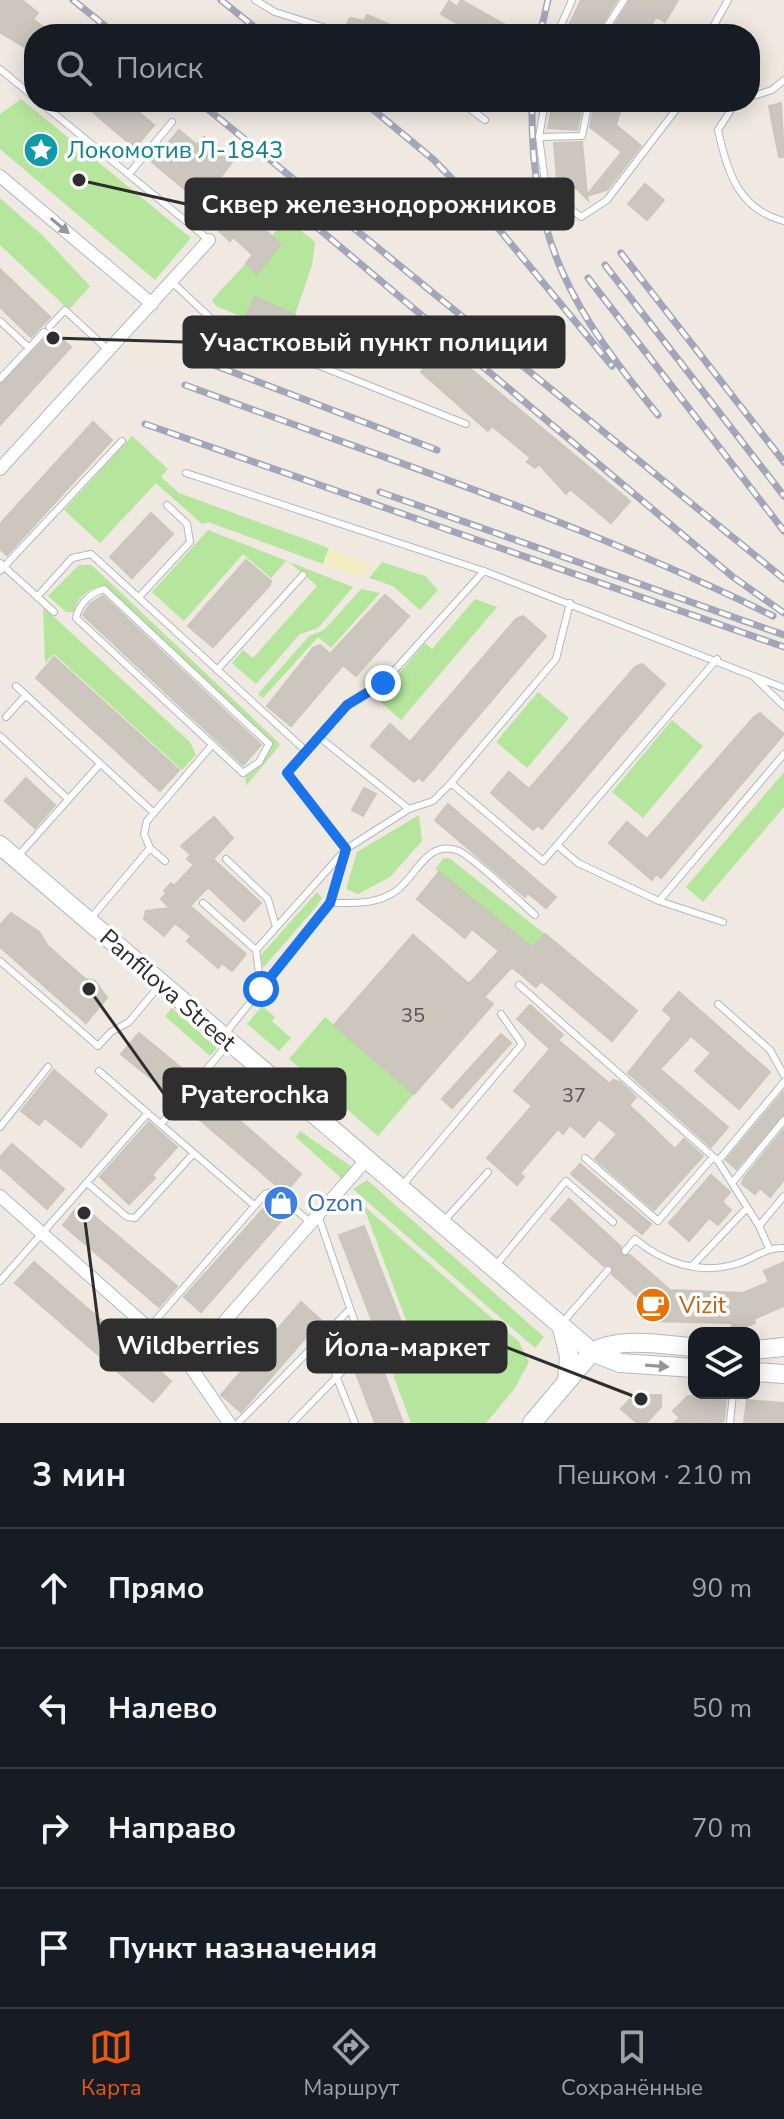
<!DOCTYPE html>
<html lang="ru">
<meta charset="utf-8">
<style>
body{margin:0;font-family:"Nunito Sans",sans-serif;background:#242831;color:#f1f3f6}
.controls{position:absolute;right:24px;bottom:24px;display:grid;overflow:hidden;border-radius:16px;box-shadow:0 4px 20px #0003}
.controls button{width:72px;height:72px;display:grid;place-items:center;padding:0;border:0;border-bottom:2px solid #363941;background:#171b24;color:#f1f3f6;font:40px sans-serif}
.stop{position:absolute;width:24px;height:24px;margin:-18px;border:6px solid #1a73e8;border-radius:50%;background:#fff}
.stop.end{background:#1a73e8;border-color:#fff;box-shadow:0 2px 8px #0008}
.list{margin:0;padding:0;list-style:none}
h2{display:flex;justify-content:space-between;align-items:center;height:104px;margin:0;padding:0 32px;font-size:34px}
h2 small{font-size:26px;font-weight:400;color:#9ea1a6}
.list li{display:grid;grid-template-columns:52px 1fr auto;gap:24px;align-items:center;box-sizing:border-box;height:120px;padding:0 32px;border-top:2px solid #363941}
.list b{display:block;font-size:30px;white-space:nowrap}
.list em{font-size:26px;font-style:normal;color:#9ea1a6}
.icon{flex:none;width:44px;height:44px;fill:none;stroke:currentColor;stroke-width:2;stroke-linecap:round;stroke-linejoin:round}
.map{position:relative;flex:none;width:784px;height:1423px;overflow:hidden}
.search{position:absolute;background:#171b24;box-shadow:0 4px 20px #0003;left:24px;right:24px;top:24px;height:88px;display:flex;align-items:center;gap:20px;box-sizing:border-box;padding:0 28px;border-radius:32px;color:#9ea1a6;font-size:30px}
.sheet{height:584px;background:#171b24}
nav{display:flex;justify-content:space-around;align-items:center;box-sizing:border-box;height:112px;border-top:2px solid #363941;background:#171b24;font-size:22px;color:#9ea1a6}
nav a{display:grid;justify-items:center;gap:4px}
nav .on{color:#ea580c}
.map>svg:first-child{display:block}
.green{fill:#b6e59e}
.sand{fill:#f3ecc5}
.building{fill:#cbc7bf;stroke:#cbc5ba;stroke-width:2}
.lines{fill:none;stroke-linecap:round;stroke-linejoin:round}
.service-casing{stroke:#b4b7c1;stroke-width:8}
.minor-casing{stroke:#b4b7c1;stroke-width:14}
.secondary-casing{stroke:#b4b7c1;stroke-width:20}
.service{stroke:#fff;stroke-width:6}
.minor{stroke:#fff;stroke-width:12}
.secondary{stroke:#fff;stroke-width:18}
.rail-casing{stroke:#a3a6b8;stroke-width:7}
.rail{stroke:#fff;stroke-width:4;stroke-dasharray:12;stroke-linecap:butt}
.oneway{fill:#969696}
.route{stroke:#1a73e8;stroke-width:10}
.labels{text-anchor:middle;stroke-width:7;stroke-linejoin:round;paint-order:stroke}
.number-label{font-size:20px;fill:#555452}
.culture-label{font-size:24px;fill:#0d838f;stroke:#fff;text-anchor:start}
.street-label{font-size:24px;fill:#2e2e2e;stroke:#fff}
.shop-label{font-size:24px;fill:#366cbe;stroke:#fff;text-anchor:start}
.food-label{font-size:24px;fill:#c56008;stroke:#fff;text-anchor:start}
.leader{fill:none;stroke:#2e2e2e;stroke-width:3}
.callout-dot{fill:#2e2e2e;stroke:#fff;stroke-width:3}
.callout{fill:#2e2e2e;stroke:#2e2e2e;stroke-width:3}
.callout-label{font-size:26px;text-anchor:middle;font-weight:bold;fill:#fff}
</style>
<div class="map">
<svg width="784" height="1423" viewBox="0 0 784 1423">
<rect width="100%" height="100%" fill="#efe9e1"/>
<path class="green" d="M21,99l170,139 -36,42 -155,-131v-35z
M0,198l43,38 47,50 -21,24 -69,-65z
M287,219l28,23 -3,23 -17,50 -40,-18 -10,21 -29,-12 -4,-6z
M132,436l36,33 -7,8 18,16 150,55 -6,16 -115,-42 -6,2 -46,-41 -56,60 -36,-33z
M208,530l145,57 -35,41 -18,6 -44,50 -24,-21 11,-13 10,8 64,-72 -30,-26 -16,18 -28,-24 -59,67 -32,-29z
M382,562l43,14 13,14 -18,20 -27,-24 -24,-8z
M79,565h12l7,6 180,171 2,3 -34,41 -1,-12 15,-11 13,-18 -171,-159c-13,2 -26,12 -28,26h-8l-18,-16z
M361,589l19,4 -49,55 -13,-11 -55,61 -5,-4 51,-58 15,-6z
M475,599l22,8 -96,113 -24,-21 48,-56 7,6z
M43,607l147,135 6,13 -14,15 -128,-116 -9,9z
M538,692l31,26 -42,50 -31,-26z
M672,720l31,26 -60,72 -31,-26z
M784,772v35l-81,95 -17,-15z
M419,815l3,26 -32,36 -32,17 -12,-5 11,-37z
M449,858l96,76 -30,35 4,-31 -84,-69 8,-10z
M317,892l5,6 -6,9 -53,61 -2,-13z
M262,1006l13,11 -3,4 19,17 -12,13 -32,-27z
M172,1008l45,40 -7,8 -45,-40z
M325,1017l89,77 -36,42 -89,-77z
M300,1131l52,36 -10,12 -46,-42z
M367,1180l177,157 -9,11 -182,-159z
M363,1205l156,137 10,20 -14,26 -29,35h-75l-18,-49 29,-11z"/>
<path class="sand" d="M329,548l43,16 -11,14 -38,-14z"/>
<path class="building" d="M0,0h22l16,13 -5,6 19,15h-18v19l-34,-21z
M461,0l46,26 -4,8h-28l-34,-20 8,-13 8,6z
M581,0h36l-21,34h-31z
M630,0h48l-13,22 -9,-5 -10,17h-37z
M367,15l45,19h-33l-11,-5 -7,5 -16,-6 5,-10 14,3z
M81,102h46l27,23 -19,23z
M553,102h30l-6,28 -29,-2z
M595,102h28l-7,23 25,21 -34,44 -20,6 1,4 -15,-15 -16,-6 -3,-36 28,-1 5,53 35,-43 -32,-25z
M781,103l3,54h-5l-10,-51z
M179,130l18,15 7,-8 29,24 -13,17 16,15 4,-4 9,8 9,-10 15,14 -15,22 22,21 -23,30 -11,-11 7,-8 -20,-18 -3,4 -12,-11 -8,-10 4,-6 -62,-52z
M645,184l19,16 -17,20 -19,-16z
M0,269l50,48 -19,20 -31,-30z
M255,297l40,18 -6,14 -22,-10 -4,7 -18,-8z
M53,331l18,16 -71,78v-40z
M444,347l186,154 -19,22 -41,-34 -4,5 -27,-30 -4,4 -8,-6 4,-4 -39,-32 -4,5 -67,-59 2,-3 -9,-8 10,-11 10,8z
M93,422l19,18 -105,115 -7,-6v-25z
M151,513l22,21 -41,44 -22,-21z
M246,560l25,21 -1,4 -57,62 -25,-21z
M385,595l24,21 -53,60 -13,-11 -52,61 -24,-20 46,-58 7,-3 10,9z
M103,596l158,149 -18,20 -160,-150 7,-11z
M523,616l23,20 -123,145 -4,-4 -5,5 -43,-36 19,-22 20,18 106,-123z
M54,657l125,113 -19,21 -124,-113z
M642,664l23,20 -123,145 -4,-4 -5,5 -42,-37 18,-21 20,17 106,-122z
M760,713l24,21 -123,144 -5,-4 -4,6 -43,-37 18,-21 20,17 107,-122z
M26,778l29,27 -20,23 -30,-27z
M364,788l12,6 -13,22 -11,-6z
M448,804l108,93 -10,11 -18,-15 -3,4 -90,-77z
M214,817l19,21 -20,21 48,44 -17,18 -36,-34 -18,19 56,48 -14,17 -10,-8 -4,5 -10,-9 -21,-18 4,-5 -16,-13 -11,13 -20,-17 2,-8 24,-3 -9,-9 5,-5 -2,-3 7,-8 3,3 20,-21 -7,-6 4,-4 -10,-9z
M439,872l94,76 12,-14 92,77 -25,30 -71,-60 -5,6 -24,-20 -28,30 9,7 -79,90 -80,-69 79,-90 56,49 30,-33 -27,-22 -7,9 -48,-39z
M11,913l28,19 9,14 37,33 10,2 12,17 -21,25 -86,-76v-22z
M679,992l91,80 -31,37 -44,-38 16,-18 -20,-17 -31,33 68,58 -17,20 -83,-74 44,-55 -9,-8z
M530,1005l33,30 -5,5 52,44 3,-4 7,2 16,15 -7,8 46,44 9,-10 19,17 -49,54 -59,-51 22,-25 -18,-15 -15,18 -14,-12 -7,9 -5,-5 -38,44 4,4 -7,8 -30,-27 45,-52 -18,-15 36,-42 -33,-30z
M139,1033l53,44 -17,21 -54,-44z
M501,1034l10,9 -59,65 -10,-9z
M54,1070l53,45 -26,32 -36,-29 -6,7 -18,-14z
M200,1086l101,88 -16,19 -101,-87z
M784,1091v23l-48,55 -10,-9z
M149,1122l28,25 -25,28 3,3 -26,26 -29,-27z
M784,1129v51l-14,17 -10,-9 -5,6 -13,-10 2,-6z
M12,1144l52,45 -17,20 -47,-42v-10z
M580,1164l71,60 -9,10 -71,-60z
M711,1175l19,17 -8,10 9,8 -13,15 -9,-7 -20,23 -20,-18z
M273,1198l16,14 -88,100 -17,-15z
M569,1199l52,48v8h9l40,35 73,3 26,-11 -5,-11 20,-9v44l-30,13 1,4 -10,4 -13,-1v-3l-85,-2 -8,-14 4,-5 -31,-28v-8h-8l-53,-47z
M80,1204l97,82 -18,21 -96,-82z
M364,1226l52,134 -32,13 19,50h-28l-21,-55 31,-14 -46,-119z
M34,1262l137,119 -18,21 -138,-119z
M301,1302l20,18 -80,92 -20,-17z
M634,1395h27v12l-15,16h-9l-16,-14z
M688,1396l38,2 -2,22 -3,3h-47l6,-5 -7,-7z
M747,1400l37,3v20h-40z"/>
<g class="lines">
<defs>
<path id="service" d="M255,0l20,12 70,22
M557,34l15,-34
M602,34l22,-34
M709,34l19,-34
M0,69l34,28
M750,97l22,-7 12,-10
M40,102l169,138
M461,102l24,18
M545,102l-6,35 7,52 35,28 26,-17 71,-93
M736,102l-18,28c9,42 21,80 66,91
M539,137l43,-1 7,-34
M129,174l43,-52
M172,282l47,44 247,98
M0,321l29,27
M49,327l16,-17 42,39
M0,379l44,-47
M186,473l298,98 300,117
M0,563l54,49
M0,571l122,-130
M104,589l165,155 -10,18 -16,11 -167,-155c3,-14 14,-25 28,-29z
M37,597l35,-39 19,-4 215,197
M139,597l51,-55 -3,-18 -20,-19
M217,670l86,-95
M755,678l29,28
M16,686l138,127
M6,717l20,-22
M0,736l68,63
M319,737l90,72 24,-8 18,-18 92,78 14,-16 21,18 81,38 125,-147
M451,783l105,-124 14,-56
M557,845l160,-186
M150,848l15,13
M18,856l82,-92
M226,859l42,40 8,28
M659,901l64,21
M203,903l53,47
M330,903c24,0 46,2 66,-12 20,-14 31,-53 63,-40 14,6 61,51 76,64
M91,918l59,-70 -6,-14 3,-13 65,-76
M0,961l98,85 13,-14 18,-10 30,-36
M519,985l199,176 41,65
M261,989l-5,-39 90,-101 -59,-76 60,-68 36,-22 101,-112
M718,1004l52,46 14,25
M224,1035l106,-132 16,-54 63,-40
M99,1071l156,135
M161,1124l66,-79
M0,1127l48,-60
M585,1158l73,63 55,-64
M718,1161l66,-79
M87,1183l40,34 8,1 59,-65
M732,1183l52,-63
M401,1187l121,-143 -21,-30
M444,1221l44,-49
M769,1248l-10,-22 25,-30
M625,1251l10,-12c28,24 65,36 101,25 18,-5 29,-17 48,-16
M496,1265l70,-84 47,41
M692,1266l55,-58
M0,1281l148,-168
M563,1322l45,-52
M149,1328l116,-134 9,-3 37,32
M321,1338l34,85
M238,1423l112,-114
M292,1423l72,-74 -46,-134
M730,1423l3,-30"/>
<path id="minor" d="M0,176l152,128
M0,469l209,-229
M0,1196l188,167 41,60
M188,1363l179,-204"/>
<path id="secondary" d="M0,845l592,507 28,11 74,5
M561,1325l8,31 -2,25
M754,1350l30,-3
M754,1372l30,2
M532,1423l60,-71c31,-16 69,-7 102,-5"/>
</defs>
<use href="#service" class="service-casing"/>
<use href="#minor" class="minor-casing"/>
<use href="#secondary" class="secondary-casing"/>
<use href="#service" class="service"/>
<use href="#minor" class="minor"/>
<use href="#secondary" class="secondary"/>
<defs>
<path id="rail" d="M73,0l42,34
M221,0l42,34
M540,34l8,-34
M199,102l585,477
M364,102l70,58 59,62 119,144
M532,102c-2,139 40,208 126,313
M275,192l458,385 51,36
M621,253l163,209
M605,265l179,231
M588,278l196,253
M198,359l239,91
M185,385c198,73 400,138 588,231
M145,424l639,223
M380,492l404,143"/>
</defs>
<use href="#rail" class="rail-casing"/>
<use href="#rail" class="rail"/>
</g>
<defs><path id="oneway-solid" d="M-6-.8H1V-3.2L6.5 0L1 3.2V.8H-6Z" transform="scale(2)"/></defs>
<g class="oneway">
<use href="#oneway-solid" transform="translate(60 226) rotate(40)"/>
<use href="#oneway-solid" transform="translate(657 1366) rotate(4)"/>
</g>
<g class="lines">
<path class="route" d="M261,989l69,-86 16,-54 -59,-76 60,-68 36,-22"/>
</g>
<defs>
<symbol id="sight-disc" viewBox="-11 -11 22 22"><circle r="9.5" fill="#0f9aa8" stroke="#fff"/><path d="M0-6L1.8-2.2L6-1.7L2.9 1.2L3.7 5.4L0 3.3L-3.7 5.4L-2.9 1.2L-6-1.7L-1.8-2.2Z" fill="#fff"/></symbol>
<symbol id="shop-disc" viewBox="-11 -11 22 22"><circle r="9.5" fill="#3f7fe0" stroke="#fff"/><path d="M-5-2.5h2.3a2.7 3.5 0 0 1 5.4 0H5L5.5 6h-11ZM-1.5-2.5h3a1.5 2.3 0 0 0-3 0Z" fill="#fff"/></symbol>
<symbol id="cafe-disc" viewBox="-11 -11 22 22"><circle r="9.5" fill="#e8710a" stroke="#fff"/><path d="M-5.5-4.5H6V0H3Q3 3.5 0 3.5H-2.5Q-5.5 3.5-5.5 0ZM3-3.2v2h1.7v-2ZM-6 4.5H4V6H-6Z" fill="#fff"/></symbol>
</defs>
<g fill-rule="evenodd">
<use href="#sight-disc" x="21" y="130" width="40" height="40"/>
<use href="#shop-disc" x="261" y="1183" width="40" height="40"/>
<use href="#cafe-disc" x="633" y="1285" width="40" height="40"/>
</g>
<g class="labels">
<g class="number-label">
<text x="413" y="1022">35</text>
<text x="574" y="1102">37</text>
</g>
<g class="culture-label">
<text x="67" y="158">Локомотив Л-1843</text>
</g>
<g class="street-label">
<text transform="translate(168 990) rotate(41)" y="8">Panfilova Street</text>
</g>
<g class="shop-label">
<text x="307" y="1211">Ozon</text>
</g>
<g class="food-label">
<text x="679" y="1313">Vizit</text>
</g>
</g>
<path class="leader" d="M79 180L186 204M53 338L184 342M89 989L164 1094M84 1213L101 1345M641 1399L506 1347"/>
<g class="callout-dot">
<circle cx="79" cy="180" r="8"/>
<circle cx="53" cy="338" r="8"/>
<circle cx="89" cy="989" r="8"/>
<circle cx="84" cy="1213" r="8"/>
<circle cx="641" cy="1399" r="8"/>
</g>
<g class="callout">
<rect x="186" y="179" width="387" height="50" rx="8"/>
<rect x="184" y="317" width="380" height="50" rx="8"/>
<rect x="164" y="1069" width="181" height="50" rx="8"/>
<rect x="101" y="1320" width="174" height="50" rx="8"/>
<rect x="308" y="1322" width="198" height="50" rx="8"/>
</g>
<g class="callout-label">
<text x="379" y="213">Сквер железнодорожников</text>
<text x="374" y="351">Участковый пункт полиции</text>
<text x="255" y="1103">Pyaterochka</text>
<text x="188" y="1354">Wildberries</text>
<text x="407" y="1356">Йола-маркет</text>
</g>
</svg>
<div class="controls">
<button><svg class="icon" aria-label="layers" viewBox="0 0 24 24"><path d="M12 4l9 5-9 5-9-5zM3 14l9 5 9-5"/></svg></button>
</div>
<div class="stop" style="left:261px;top:989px"></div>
<div class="stop end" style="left:383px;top:683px"></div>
<div class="search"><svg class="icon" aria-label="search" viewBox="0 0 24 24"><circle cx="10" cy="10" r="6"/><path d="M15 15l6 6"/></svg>Поиск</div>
</div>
<section class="sheet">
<h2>3 мин<small>Пешком · 210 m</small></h2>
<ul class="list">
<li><svg class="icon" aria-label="ahead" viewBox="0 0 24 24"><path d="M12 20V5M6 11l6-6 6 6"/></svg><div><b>Прямо</b></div><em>90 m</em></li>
<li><svg class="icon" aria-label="left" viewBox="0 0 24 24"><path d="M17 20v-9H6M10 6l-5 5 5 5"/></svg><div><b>Налево</b></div><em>50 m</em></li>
<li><svg class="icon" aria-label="right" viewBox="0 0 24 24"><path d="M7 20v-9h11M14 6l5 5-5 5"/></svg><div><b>Направо</b></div><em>70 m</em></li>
<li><svg class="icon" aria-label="arrive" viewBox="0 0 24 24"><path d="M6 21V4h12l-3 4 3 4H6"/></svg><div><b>Пункт назначения</b></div></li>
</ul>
</section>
<nav>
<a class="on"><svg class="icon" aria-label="map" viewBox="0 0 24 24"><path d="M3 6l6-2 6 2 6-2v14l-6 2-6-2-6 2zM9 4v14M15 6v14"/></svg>Карта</a>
<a><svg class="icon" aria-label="directions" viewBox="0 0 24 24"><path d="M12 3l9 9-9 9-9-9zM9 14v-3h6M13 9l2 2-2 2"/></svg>Маршрут</a>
<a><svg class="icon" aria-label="saved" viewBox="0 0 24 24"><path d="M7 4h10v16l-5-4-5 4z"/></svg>Сохранённые</a>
</nav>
